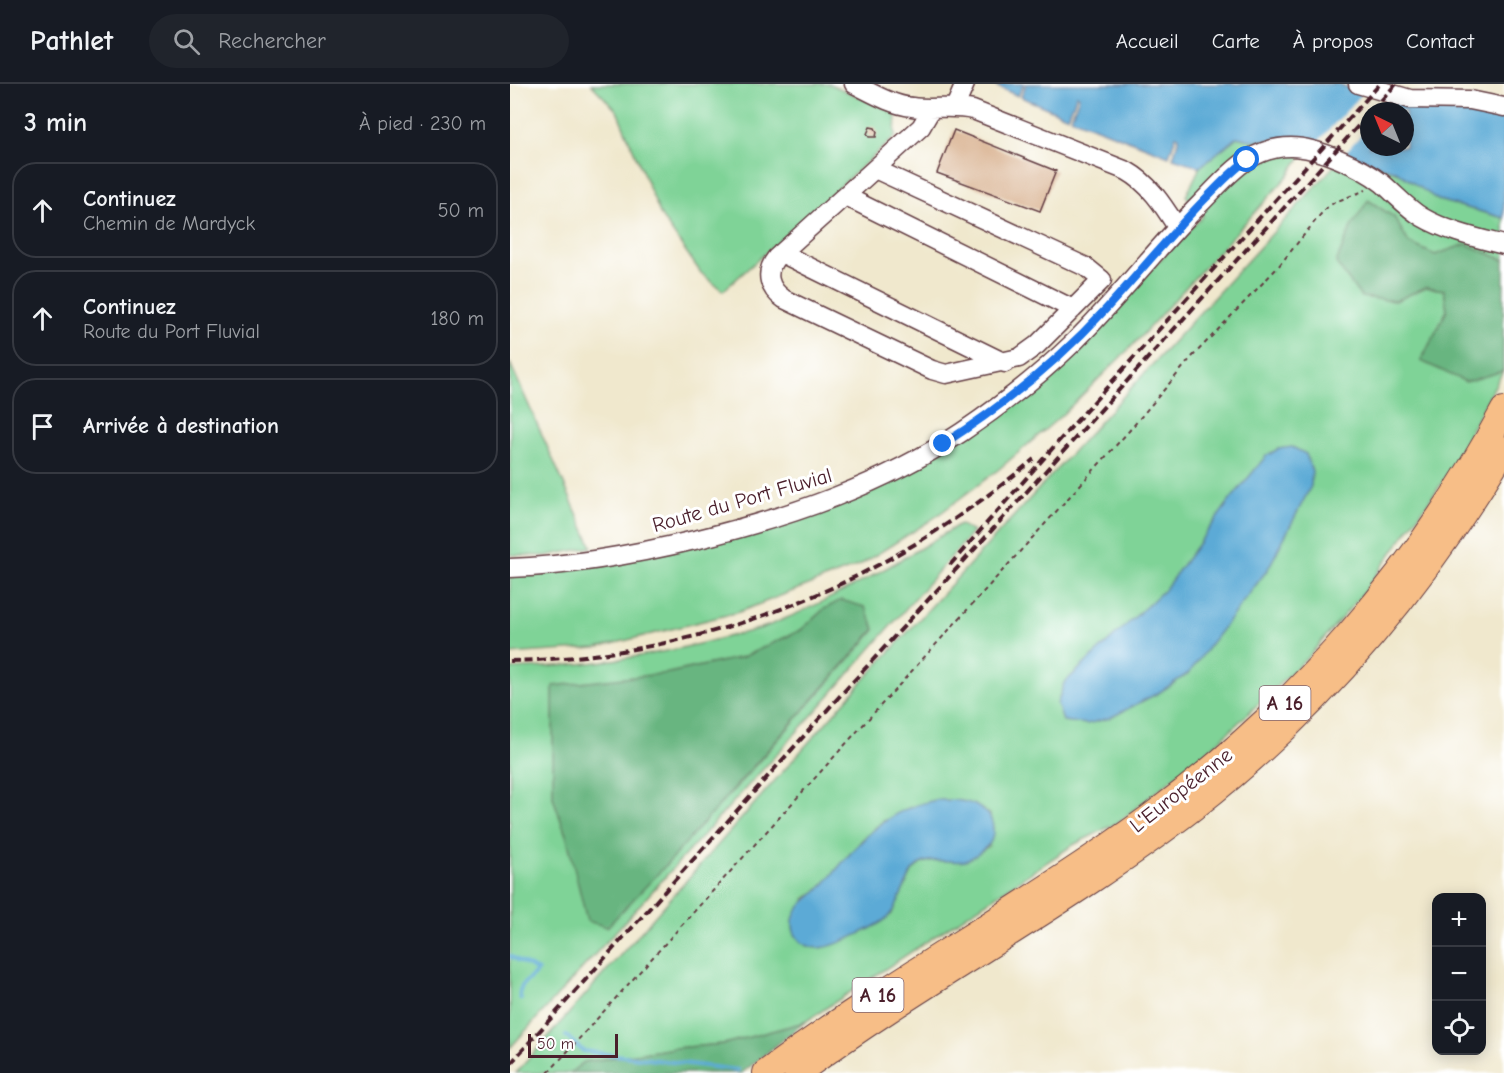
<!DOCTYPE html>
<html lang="fr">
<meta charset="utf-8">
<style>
body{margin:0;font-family:"Comic Neue",sans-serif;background:#20242c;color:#f1f3f6}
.controls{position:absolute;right:18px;bottom:18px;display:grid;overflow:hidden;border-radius:12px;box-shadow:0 3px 15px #0003}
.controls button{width:54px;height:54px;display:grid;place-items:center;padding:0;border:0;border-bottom:2px solid #363941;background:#171b24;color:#f1f3f6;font:30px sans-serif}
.compass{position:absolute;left:850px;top:18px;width:54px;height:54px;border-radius:50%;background:#171b24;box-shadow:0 3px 15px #0003;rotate:317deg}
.scale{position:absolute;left:18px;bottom:15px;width:90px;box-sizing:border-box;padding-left:6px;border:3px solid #4a1f2b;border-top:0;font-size:16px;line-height:21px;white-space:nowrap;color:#4a1f2b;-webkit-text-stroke:4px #fff;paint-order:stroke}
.stop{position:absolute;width:18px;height:18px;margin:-14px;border:4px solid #1a73e8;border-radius:50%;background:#fff}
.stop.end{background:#1a73e8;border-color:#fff;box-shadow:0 2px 6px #0008}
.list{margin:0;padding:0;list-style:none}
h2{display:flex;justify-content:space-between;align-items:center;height:78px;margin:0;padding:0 24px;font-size:26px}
h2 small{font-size:20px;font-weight:400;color:#9ea1a6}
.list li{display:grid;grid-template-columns:39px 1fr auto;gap:18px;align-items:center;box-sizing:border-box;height:96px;margin:0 12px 12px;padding:0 12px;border:2px solid #363941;border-radius:24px}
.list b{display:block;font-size:22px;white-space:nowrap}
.list p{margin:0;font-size:20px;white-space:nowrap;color:#9ea1a6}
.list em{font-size:20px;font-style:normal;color:#9ea1a6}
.icon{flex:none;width:33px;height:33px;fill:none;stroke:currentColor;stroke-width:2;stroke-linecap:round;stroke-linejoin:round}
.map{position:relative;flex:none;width:994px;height:989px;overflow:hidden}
header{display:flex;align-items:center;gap:36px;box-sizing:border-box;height:84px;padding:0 30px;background:#171b24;border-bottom:2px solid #363941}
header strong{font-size:28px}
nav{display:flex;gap:33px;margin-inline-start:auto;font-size:21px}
.search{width:420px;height:54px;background:#20242c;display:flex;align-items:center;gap:15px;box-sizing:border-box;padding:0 21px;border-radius:33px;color:#9ea1a6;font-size:22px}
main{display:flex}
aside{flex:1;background:#171b24}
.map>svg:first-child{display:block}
.green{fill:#7fd397;stroke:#647961;stroke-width:1.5;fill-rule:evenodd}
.forest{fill:#67b580;stroke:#586a56;stroke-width:1.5}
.water{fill:#5caad6;stroke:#536480;stroke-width:1.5;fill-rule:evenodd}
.pier{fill:#f0e8cd}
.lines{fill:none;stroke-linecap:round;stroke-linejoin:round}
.stream{stroke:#5caad6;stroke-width:4}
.building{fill:#d6ac87}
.minor-casing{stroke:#633d43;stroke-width:21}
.highway-casing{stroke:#633d43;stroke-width:28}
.path{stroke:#633d43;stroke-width:2;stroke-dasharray:4.5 4.5;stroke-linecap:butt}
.minor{stroke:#fff;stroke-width:18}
.highway{stroke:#f7be87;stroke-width:26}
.rail{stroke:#4a1f2b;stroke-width:4;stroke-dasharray:9 4.5;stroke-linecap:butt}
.route{stroke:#1a73e8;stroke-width:8}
.labels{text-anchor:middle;stroke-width:6;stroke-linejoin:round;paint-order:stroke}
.shield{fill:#fff;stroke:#80626b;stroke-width:1.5}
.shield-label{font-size:20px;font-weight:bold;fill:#4a1f2b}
.street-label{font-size:21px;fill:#4a1f2b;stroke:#fff}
</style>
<header>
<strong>Pathlet</strong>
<div class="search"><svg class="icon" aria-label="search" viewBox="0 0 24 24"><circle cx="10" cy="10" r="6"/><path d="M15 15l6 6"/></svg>Rechercher</div>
<nav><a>Accueil</a><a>Carte</a><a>À propos</a><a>Contact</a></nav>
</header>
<main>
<aside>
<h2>3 min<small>À pied · 230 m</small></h2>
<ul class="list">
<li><svg class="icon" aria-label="ahead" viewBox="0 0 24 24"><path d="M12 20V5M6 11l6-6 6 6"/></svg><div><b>Continuez</b><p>Chemin de Mardyck</p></div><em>50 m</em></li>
<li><svg class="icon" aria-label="ahead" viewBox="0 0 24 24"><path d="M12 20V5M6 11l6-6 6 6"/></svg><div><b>Continuez</b><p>Route du Port Fluvial</p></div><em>180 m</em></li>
<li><svg class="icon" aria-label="arrive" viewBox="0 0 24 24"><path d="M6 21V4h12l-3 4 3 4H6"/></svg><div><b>Arrivée à destination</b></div></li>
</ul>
</aside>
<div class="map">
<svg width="994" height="989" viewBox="0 0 994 989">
<rect width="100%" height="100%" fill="#fff"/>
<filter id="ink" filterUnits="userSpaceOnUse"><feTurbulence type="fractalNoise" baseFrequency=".0167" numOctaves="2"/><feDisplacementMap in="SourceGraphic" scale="12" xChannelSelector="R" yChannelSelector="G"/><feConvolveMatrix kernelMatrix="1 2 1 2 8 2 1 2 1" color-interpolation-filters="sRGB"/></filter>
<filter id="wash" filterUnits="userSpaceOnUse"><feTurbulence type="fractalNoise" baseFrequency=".008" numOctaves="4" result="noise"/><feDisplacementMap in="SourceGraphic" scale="24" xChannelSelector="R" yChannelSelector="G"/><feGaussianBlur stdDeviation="1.35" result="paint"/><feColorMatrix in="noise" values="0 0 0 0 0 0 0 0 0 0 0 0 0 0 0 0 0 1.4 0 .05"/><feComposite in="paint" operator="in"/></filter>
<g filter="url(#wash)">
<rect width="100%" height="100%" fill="#f0e8cd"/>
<path class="green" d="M81,0h239l66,29 -1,24 -172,154 -22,-18 -40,-57 -44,-105z
M727,53l8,2h34l31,5 -23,33 -153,167 -73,72 -63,54 -68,51 -70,44 -121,47 -143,36 -86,6v-80l241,-42 248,-116 150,-145 54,-55 -17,-20 14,-29z
M834,71l58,19 36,26 66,18v42l-38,-16 -31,11 -26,-12 -15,-26 1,84 31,-14 18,3 3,20 -26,51 45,20 37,-10 -61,112 -79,110 -54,63 -92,87 -100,80 -44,22 -268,177 -81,22 -49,4 -91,14 -14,11h-54l346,-391zM451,717l14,4 15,10 -1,31 -24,15 -30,-1 -13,3 -9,7 -22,45 -86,-16 19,-14 38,-45 21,-19z
M0,279l82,184 -47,9 -35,-1z
M450,440l13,8 -149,170 -314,346v-379c72,-3 143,-12 212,-31 16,-4 33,-7 48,-13 67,-27 129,-63 190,-101zM355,524l10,22 -138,156 -130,141 -29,-49 -11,-40 -14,-41 116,-124 74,-16 58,-27 23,-21z"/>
<path class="forest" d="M858,116l26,17 15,26 26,12 31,-11 38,16 -1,111 -37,11 -45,-21 26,-51 -3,-20 -18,-3 -31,14 -34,-4 -25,-34 15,-36z
M331,516l24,7 10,22 -207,234 -61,64 -20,-6 -20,-83 -14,-41v-111l116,-13 74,-16 58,-27 23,-21z
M295,938l-63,51h-172l14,-11 91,-14 49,-4z"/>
<path class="water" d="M481,0h33l-6,12z
M516,0h312l17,6 106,15 43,9v104l-66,-18 -42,-29 -52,-16 -65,-16 -24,2 -18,-4 -37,30 -27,-9 6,-21 -3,-1 -7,20 -98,-38 8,-21 -2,-2 -9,22 -47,-20zM859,27h36v36h-36z
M782,363l14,7 6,17 -1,15 -43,83 -79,104 -29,19 -50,26 -23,6 -24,-3 -6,-17 7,-21 101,-94 66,-90 35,-43 12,-7z
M426,716c14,0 32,-1 44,8 10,7 14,13 13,26 -1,9 -5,12 -12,17 -5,4 -11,8 -16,10 -17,3 -39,-7 -52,9 -3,4 -5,11 -8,16 -13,30 -15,34 -44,47 -20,9 -49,27 -65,3 -4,-6 -4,-16 -1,-22 7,-14 21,-20 31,-32 33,-39 56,-72 110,-82z"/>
<path class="pier" d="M856,6l29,8 -12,13h-14v15l-28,31 -29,-9z"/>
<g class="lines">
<path class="stream" d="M0,872l28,15c-8,8 -23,16 -17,28
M56,952l17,15 155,19"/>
</g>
<g id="blocks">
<path class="building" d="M360,43l5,1 2,4 -1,5h-7l-2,-3z
M444,46l102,41 -16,40 -103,-38z"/>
</g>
</g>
<g filter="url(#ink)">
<use href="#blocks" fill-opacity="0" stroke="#633d43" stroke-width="1.5"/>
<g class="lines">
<defs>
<path id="minor" d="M344,0c18,9 38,21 58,23 20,3 41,-2 61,3l154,61c23,13 36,34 50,56
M848,0l52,15 60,1 34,7
M445,23l10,-23
M365,85l211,98 16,13 -65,65 -18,13 -73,16 -14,-4 -148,-71c-15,-10 -20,-26 -8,-41l145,-131 11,-19
M335,112l228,113
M271,169l224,110
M0,484c64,-2 127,-14 189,-29 93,-23 183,-54 263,-107 40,-27 78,-57 113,-91 44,-43 81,-93 125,-137 15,-15 29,-32 47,-44 13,-8 29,-13 44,-13 26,0 71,20 91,36 13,11 25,25 40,34 24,14 55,21 82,28"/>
<path id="highway" d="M256,989c123,-91 259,-165 383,-255 147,-108 269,-247 355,-408
M287,989c129,-95 272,-169 398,-267 126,-98 228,-221 309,-357"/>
</defs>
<use href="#minor" class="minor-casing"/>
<use href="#highway" class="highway-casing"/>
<path class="path" d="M38,989l581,-642 62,-73 87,-91 47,-58 10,-7 31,-12"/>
<use href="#minor" class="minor"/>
<use href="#highway" class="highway"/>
<path class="rail" d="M862,27l24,-27
M440,481l123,-140 307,-341
M0,577c199,-5 372,-75 524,-202
M0,980l328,-366 145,-158 386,-426"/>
</g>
</g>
<g class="lines" filter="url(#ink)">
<path class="route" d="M433,360c60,-38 114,-82 162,-134 35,-37 66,-77 102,-113 13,-13 25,-26 40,-37"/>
</g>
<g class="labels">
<g class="shield">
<rect x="749.5" y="602" width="51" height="34" rx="4.5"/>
<rect x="342.5" y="894" width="51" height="34" rx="4.5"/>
</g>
<g class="shield-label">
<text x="775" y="626">A 16</text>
<text x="368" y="918">A 16</text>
</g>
<g class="street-label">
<text transform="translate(232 416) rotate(-16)" y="7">Route du Port Fluvial</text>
<text transform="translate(671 706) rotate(-38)" y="7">L'Européenne</text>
</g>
</g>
</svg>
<div class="controls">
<button>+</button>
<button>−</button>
<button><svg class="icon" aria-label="locate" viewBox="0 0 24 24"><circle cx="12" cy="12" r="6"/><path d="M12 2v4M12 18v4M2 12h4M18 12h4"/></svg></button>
</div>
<svg class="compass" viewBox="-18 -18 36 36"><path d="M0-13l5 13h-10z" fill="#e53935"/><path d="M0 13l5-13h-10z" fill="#9ea1a6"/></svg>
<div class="scale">50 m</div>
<div class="stop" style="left:737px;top:76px"></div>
<div class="stop end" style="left:433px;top:360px"></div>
</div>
</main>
